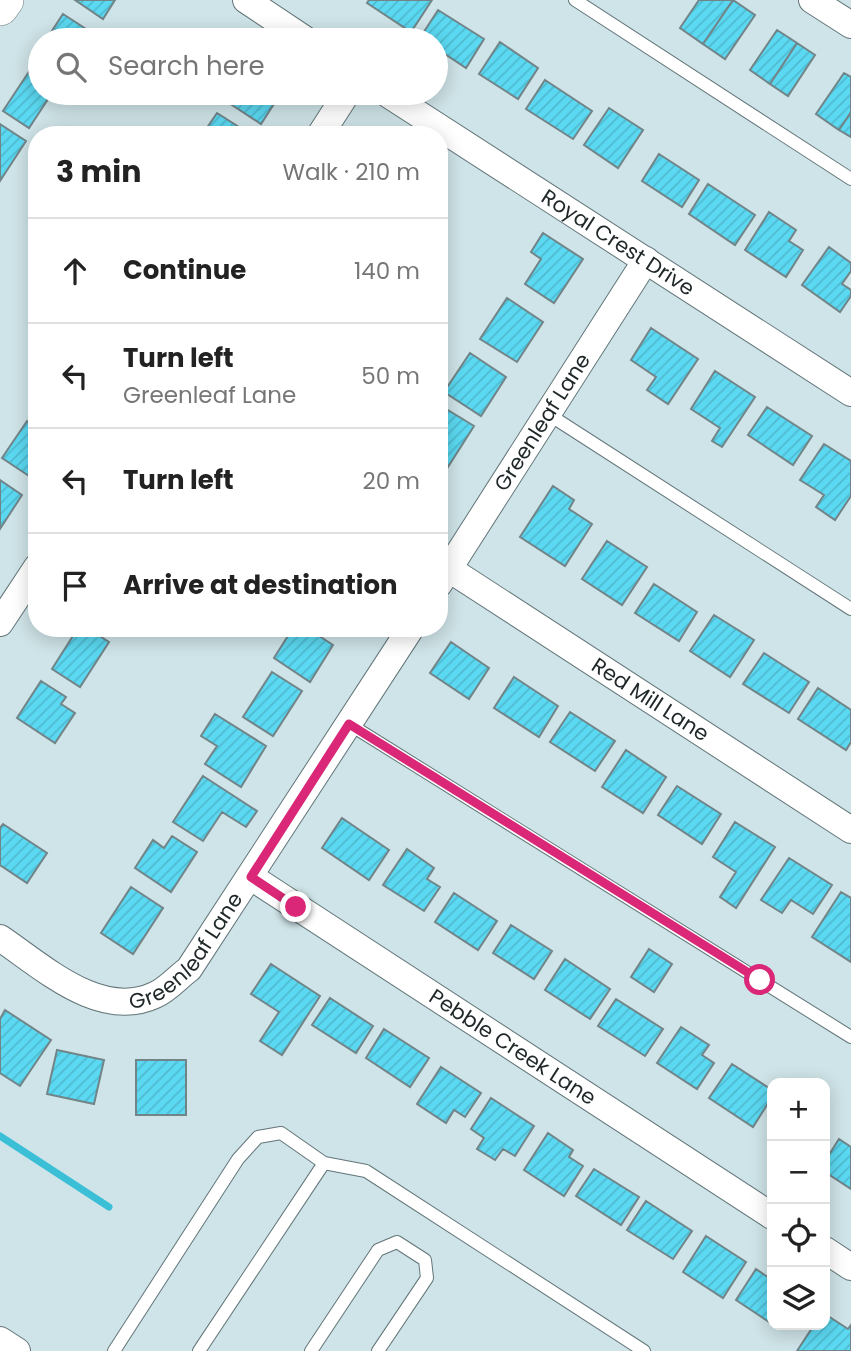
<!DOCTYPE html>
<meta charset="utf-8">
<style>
body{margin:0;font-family:Poppins,sans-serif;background:#f2f2f2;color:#222}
.controls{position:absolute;right:21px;bottom:21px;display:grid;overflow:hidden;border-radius:14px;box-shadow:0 4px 18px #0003}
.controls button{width:63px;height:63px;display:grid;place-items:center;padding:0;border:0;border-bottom:2px solid #e0e0e0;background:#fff;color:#222;font:35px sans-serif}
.stop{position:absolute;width:21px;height:21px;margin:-16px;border:5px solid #db2777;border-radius:50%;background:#fff}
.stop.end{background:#db2777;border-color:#fff;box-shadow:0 2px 7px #0008}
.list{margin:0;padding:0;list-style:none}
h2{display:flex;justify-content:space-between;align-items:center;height:91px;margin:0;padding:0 28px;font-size:30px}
h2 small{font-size:23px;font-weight:400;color:#767676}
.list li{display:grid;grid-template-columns:46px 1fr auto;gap:21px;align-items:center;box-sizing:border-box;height:105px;padding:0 28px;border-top:2px solid #e0e0e0}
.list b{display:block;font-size:26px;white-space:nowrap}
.list p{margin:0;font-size:23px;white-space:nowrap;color:#767676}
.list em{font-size:23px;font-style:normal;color:#767676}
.icon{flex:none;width:38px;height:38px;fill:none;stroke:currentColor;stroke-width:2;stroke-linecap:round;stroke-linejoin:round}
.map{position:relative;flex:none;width:851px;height:1351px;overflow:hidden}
.search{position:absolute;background:#fff;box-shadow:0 4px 18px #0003;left:28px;top:28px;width:420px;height:77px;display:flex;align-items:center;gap:18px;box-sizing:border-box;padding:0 24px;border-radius:38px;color:#767676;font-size:26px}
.panel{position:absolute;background:#fff;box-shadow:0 4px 18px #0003;left:28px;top:126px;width:420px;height:511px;border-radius:28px}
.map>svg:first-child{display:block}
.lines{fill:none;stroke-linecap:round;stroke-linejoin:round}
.stream{stroke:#3abfd7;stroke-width:7}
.building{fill:url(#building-hatch);stroke:#718488;stroke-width:2}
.service-casing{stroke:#627579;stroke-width:14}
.minor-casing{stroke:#627579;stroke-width:28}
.secondary-casing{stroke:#627579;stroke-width:38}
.service{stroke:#fff;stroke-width:12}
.minor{stroke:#fff;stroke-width:26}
.secondary{stroke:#fff;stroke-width:37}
.route{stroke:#db2777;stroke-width:9}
.labels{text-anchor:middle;stroke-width:5;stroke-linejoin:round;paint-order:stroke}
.street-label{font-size:21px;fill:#1f2729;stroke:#fff}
</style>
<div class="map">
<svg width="851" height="1351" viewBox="0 0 851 1351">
<defs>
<pattern id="building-hatch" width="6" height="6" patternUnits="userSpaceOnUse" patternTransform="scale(1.75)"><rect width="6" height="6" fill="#5bd9f2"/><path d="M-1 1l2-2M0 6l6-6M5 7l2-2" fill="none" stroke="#4fbad0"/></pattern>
</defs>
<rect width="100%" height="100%" fill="#cfe4e8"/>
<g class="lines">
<path class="stream" d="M0,1136l109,71"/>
</g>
<path class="building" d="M75,0h40l-12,19z
M369,0h63l-21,32 -44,-29z
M699,0h34l-30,44 -23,-16z
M733,0l22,15 -30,44 -22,-15z
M438,10l46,29 -18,29 -30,-20v-8l-16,-2z
M63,14l40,26h-57z
M777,30l20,13 -27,41 -20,-14z
M500,42l38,26 -20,31 -39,-25z
M797,43l18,12 -27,41 -18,-12z
M32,67l8,5v21h12l-23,35 -26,-17z
M844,73l7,4v35l-12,18 -23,-16z
M545,80l47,31 -19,28 -47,-30z
M240,93h41l-20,31 -29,-19z
M609,108l34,22 -25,38 -34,-23z
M851,112v25l-12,-7z
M217,113l33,21 -48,1z
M0,124l26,17 -26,40z
M659,154l40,26 -17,27 -40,-26z
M708,184l47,31 -20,30 -46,-31z
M769,212l27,18 -7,11 14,9 -17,27 -41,-27z
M543,233l40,26 -29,44 -29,-19 16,-25 -10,-7z
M829,247l22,16v8l-9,13 9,6v6l-11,16 -38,-27z
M507,298l36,24 -26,40 -37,-23z
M651,328l47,31 -30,45 -21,-14 9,-13 -25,-17z
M470,353l36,24 -25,39 -37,-24z
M715,371l40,26 -33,50 -10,-6 8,-13 -29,-19z
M443,407l31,19 -28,44 -7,-5v-53z
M767,407l45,29 -19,29 -45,-30z
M27,421l10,6v44l-5,7 -30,-20z
M824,444l27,17v35l-16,24 -19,-13 8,-12 -24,-15z
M0,480l22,15 -22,34z
M553,486l21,14 -5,9 23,15 -27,42 -45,-29z
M607,541l40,26 -25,38 -40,-26z
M654,584l43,28 -18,29 -44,-28z
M714,615l40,25 -24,37 -40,-26z
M78,628h9l22,14 -29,45 -28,-18z
M293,628h14l26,17 -23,37 -36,-24z
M451,642l38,26 -20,31 -39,-26z
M764,653l45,29 -20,31 -46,-29z
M272,672l30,19 -29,45 -30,-19z
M514,677l44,29 -19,31 -45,-29z
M41,681l25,16 -5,7 14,9 -20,30 -38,-25z
M818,688l33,22v32l-5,8 -48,-31z
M570,712l45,29 -20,30 -45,-29z
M215,714l51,32 -25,41 -36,-23 12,-18 -16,-10z
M626,750l40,27 -23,36 -41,-26z
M203,776l54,35 -11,16 -24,-15 -19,29 -30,-19z
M677,786l44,28 -19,30 -44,-29z
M342,818l47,32 -20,30 -47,-32z
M735,822l40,25 -39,61 -16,-11 16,-25 -23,-15z
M3,824l44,29 -20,30 -27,-18v-37z
M172,836l25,16 -26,40 -36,-24 18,-28 11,8z
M407,849l27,19 -7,11 13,8 -16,24 -41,-26z
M789,858l43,27 -19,29 -22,-14 -9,13 -21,-13z
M131,887l32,21 -30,46 -32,-21z
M841,892l10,6v64l-39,-25z
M454,893l43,28 -19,29 -43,-28z
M511,925l41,26 -18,28 -41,-26z
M649,949l23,15 -18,28 -23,-15z
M565,959l45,30 -20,30 -45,-29z
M271,964l49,32 -38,59 -22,-14 19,-29 -28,-18z
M330,998l43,28 -17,27 -44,-28z
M616,999l47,30 -18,27 -47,-30z
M5,1010l46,30 -31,46 -20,-13v-54z
M681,1027l28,18 -7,10 12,8 -17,26 -40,-26z
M384,1029l45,29 -19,29 -44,-29z
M57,1050l47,10 -10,44 -47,-10z
M136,1060h50v55h-50z
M732,1064l40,26v7l-19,30 -44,-29z
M441,1067l40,26 -16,24 -11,-7 -8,13 -29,-19z
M491,1098l43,28 -19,30 -12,-7 -8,11 -18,-11 7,-11 -13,-9z
M548,1133l25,17 -4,7 14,9 -19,30 -40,-26z
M839,1139l12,8v42l-26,-17v-11z
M594,1169l45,28 -18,28 -45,-29z
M646,1201l46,30 -19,28 -46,-29z
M706,1236l40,26 -23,36 -40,-26z
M756,1269l16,11v44l-36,-24z
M825,1314l23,15 3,-4v26h-54l17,-26h11z"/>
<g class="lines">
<defs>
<path id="service" d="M575,0l276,179
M548,414l303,195
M349,724l502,313
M324,1163l42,8 278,180
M114,1351l124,-192 20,-22 23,-4 43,30 -125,188
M311,1351l67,-101 19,-8 28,18 2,18 -49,73"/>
<g id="minor">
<path d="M246,0l60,40"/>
<path d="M812,0l39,25"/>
<path id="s1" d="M386,93l465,300"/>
<path d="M320,135l27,-42"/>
<path id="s2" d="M449,569l402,261"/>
<path id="s3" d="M439,584l207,-324"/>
<path d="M0,623l37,-56"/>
<path id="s4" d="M251,877l521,339"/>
<path id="s5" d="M0,938c42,28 100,83 155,57 12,-5 23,-18 34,-26l222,-341"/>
<path d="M825,1250l26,17"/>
<path d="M0,1340l17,11"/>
</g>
<path id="secondary" d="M0,7l5,-7"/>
</defs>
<use href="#service" class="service-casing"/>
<use href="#minor" class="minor-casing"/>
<use href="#secondary" class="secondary-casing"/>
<use href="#service" class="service"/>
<use href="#minor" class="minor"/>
<use href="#secondary" class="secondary"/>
</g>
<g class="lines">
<path class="route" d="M296,907l-45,-30 98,-153 411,256"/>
</g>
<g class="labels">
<g class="street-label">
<text dy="7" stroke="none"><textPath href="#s1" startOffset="276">Royal Crest Drive</textPath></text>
<text dy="7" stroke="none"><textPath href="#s3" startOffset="192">Greenleaf Lane</textPath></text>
<text dy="7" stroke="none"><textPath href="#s2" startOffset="240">Red Mill Lane</textPath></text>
<text dy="7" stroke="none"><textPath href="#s5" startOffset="226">Greenleaf Lane</textPath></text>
<text dy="7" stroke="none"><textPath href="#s4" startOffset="312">Pebble Creek Lane</textPath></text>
</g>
</g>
</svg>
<div class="controls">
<button>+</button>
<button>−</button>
<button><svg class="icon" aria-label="locate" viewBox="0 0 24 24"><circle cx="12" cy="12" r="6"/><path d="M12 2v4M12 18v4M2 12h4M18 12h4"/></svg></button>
<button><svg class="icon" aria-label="layers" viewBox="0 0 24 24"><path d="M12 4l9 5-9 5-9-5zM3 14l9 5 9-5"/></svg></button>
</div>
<div class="stop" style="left:760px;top:980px"></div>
<div class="stop end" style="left:296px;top:907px"></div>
<div class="search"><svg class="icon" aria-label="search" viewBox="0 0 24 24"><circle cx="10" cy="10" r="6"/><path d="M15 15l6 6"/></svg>Search here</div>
<section class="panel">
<h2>3 min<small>Walk · 210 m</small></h2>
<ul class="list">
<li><svg class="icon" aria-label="ahead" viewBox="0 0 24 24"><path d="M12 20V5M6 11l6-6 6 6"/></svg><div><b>Continue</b></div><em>140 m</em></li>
<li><svg class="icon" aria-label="left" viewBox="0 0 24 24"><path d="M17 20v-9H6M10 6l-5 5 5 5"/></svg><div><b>Turn left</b><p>Greenleaf Lane</p></div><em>50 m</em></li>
<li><svg class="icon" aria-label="left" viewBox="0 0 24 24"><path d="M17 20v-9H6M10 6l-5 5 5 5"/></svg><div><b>Turn left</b></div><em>20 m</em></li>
<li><svg class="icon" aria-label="arrive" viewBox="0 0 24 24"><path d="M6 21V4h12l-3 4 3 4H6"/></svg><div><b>Arrive at destination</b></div></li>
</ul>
</section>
</div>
